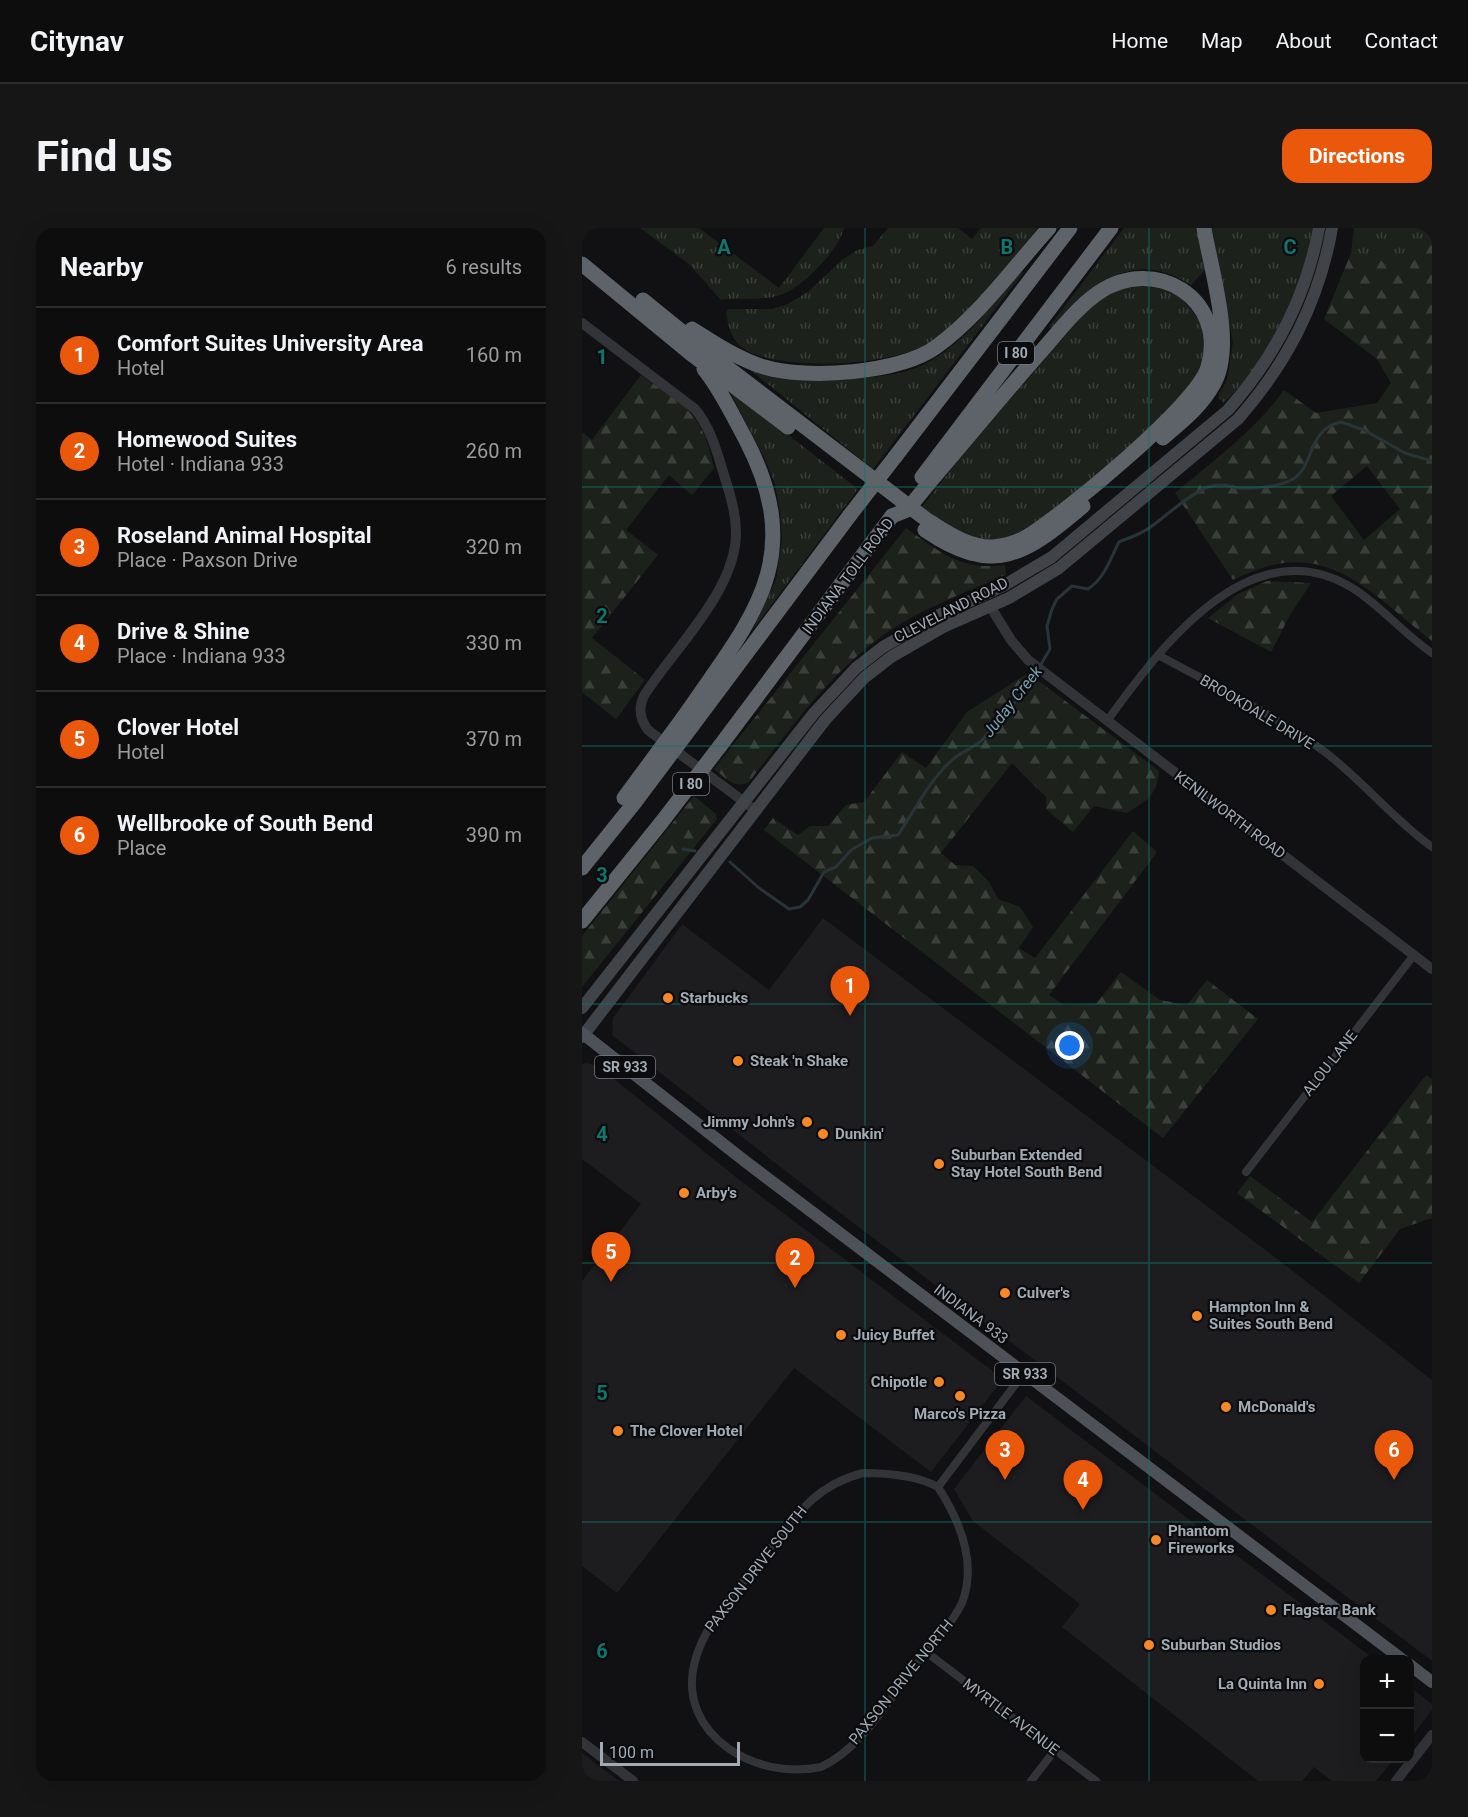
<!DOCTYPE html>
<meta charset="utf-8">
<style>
body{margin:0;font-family:Roboto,sans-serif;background:#161617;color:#f1f3f6}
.controls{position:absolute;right:18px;bottom:18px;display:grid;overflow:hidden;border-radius:12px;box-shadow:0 6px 24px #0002}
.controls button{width:54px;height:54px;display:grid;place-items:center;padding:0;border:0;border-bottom:2px solid #2d2d2e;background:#0d0d0e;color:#f1f3f6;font:30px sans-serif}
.scale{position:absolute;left:18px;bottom:15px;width:140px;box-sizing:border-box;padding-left:6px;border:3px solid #a2abb4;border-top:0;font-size:16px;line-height:21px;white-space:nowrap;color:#a2abb4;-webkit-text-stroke:4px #0c0c0e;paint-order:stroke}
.you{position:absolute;left:488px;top:818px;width:21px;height:21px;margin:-15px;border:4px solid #fff;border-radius:50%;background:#1a73e8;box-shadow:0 0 0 9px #1a73e833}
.badge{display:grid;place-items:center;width:39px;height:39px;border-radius:50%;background:#ea580c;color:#fff;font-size:20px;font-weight:700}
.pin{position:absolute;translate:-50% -50px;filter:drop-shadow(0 2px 3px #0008)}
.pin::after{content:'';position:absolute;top:32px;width:21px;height:18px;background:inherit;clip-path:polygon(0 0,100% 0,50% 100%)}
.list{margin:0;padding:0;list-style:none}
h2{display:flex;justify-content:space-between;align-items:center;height:78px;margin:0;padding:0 24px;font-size:26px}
h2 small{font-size:20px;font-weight:400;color:#9a9c9e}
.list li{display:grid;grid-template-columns:39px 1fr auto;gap:18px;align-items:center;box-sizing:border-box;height:96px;padding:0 24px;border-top:2px solid #2d2d2e}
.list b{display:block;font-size:22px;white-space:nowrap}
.list p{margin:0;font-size:20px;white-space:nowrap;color:#9a9c9e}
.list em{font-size:20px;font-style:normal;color:#9a9c9e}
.map{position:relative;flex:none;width:850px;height:1553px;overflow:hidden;border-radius:18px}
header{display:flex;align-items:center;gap:36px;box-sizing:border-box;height:84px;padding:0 30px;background:#0d0d0e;border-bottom:2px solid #2d2d2e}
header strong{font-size:28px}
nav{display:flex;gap:33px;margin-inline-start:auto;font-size:21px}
.intro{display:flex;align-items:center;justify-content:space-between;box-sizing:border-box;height:144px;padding:0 36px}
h1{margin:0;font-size:42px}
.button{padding:15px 27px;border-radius:18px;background:#ea580c;color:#fff;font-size:21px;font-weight:700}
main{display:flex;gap:36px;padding:0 36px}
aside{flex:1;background:#0d0d0e;border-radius:18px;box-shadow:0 6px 24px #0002}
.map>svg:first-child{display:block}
.built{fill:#1d1d20}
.grass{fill:url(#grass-tufts)}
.forest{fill:url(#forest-firs);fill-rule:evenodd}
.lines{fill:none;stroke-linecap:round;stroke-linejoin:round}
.stream{stroke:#293438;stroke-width:3}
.minor{stroke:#323438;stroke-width:8}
.tertiary{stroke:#323438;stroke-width:10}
.secondary{stroke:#404348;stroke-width:12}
.primary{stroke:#4e5157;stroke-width:12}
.motorway{stroke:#5e6369;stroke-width:15}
.motorway-bridge{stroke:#5e6369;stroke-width:15}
.grid{fill:none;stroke:#0f766e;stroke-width:1.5;stroke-opacity:0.55}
.poi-dot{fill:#f68926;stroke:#0c0c0e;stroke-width:2}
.labels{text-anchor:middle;stroke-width:4.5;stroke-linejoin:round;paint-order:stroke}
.shield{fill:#0c0c0e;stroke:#757b82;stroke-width:1.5}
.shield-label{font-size:14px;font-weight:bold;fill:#a2abb4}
.street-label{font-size:15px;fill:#a2abb4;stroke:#0c0c0e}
.poi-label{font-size:15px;font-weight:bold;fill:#a2abb4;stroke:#0c0c0e;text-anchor:start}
.water-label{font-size:16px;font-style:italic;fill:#77a0b0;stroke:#0c0c0e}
.grid-label{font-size:20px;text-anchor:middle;font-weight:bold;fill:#0f766e;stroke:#0c0c0e;stroke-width:4.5;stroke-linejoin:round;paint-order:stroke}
</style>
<header>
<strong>Citynav</strong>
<nav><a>Home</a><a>Map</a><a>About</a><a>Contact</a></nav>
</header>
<div class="intro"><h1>Find us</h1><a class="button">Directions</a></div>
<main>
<aside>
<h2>Nearby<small>6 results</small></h2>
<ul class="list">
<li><span class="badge">1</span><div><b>Comfort Suites University Area</b><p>Hotel</p></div><em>160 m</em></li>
<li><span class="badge">2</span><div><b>Homewood Suites</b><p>Hotel · Indiana 933</p></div><em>260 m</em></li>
<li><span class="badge">3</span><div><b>Roseland Animal Hospital</b><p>Place · Paxson Drive</p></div><em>320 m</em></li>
<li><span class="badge">4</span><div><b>Drive &amp; Shine</b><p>Place · Indiana 933</p></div><em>330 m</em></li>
<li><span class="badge">5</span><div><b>Clover Hotel</b><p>Hotel</p></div><em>370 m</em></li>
<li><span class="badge">6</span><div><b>Wellbrooke of South Bend</b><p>Place</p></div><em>390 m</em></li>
</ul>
</aside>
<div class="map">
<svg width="850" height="1553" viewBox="0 0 850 1553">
<defs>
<pattern id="grass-tufts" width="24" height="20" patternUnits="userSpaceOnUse" patternTransform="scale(1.5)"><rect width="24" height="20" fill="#1c221b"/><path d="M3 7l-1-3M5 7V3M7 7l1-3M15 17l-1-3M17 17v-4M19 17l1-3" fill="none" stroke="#3a3f3a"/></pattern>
<pattern id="forest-firs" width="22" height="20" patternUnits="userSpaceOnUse" patternTransform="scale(1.5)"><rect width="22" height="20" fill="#1c221b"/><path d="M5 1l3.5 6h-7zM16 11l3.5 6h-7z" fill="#3a3f3a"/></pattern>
</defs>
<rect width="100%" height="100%" fill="#111113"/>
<path class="built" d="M241,690l461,346 148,116v281l-613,-464 -207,-162 1,-17 69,-94 87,66z
M5,835l11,3 139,112 266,201 -72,93 -137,-104 -177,225 -35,-27v-285l59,-77 -59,-45v-95z
M444,1168l348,263 -10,1v98l30,1 -18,22h-44l-18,-14 -12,14h-44l-196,-154 18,-23 -107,-83 -19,-32z
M828,1459l22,17v6l-22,29z
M0,1525l37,28h-37z"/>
<path class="grass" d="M58,0h59l80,60 45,-60h20c-6,23 -43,62 -67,68 -18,5 -37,1 -56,4l-32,-36z
M306,0h70l14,11 9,-11h57c-30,35 -68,87 -105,113 -35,25 -159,33 -193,5 -9,-8 -12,-22 -14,-33l2,-4h44l16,-5 21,-13 33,-31 15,-10 16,-4z
M542,0h74l7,42 -14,15c-60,-39 -99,1 -139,44l-3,-2z
M630,0h101c-9,65 -43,129 -89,175l-6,-6 9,-17 6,-38z
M772,0h78v86l-81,-61z
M439,43l2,2 -150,196 -124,-100c31,11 58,12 91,10 21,-1 43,-2 64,-7 51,-14 84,-63 117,-101z
M552,57c10,1 23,0 32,4 25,11 52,50 37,78 -21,40 -164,169 -207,173 -28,3 -52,-18 -74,-33l44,-57 119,-137 22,-18z
M146,160l130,101 -106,142 24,-51 6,-41 -2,-27 -5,-28 -11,-27z"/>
<path class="forest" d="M850,0v413c-67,-52 -108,-108 -199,-61l-58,-87c38,-32 80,-62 109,-103l32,23 61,-10 14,-20 -14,-24 -53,-40 27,-66 11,8 11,-7 25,21zM785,238l33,43 -36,31 -33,-44z
M59,147c43,31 62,37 73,93l-22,27 -23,-20 -43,55 32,25 -66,83 53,42 -29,39 -34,-27v-260l10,8z
M324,300c34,24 55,43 99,37l1,10c-42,18 -86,34 -124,61 -54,39 -92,93 -133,146 -14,8 -23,-4 -35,-13z
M685,353l44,2 -21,32 -19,37 -63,-34 30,-24z
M446,445l131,98c-3,26 -11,28 -32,42l-33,-7 -21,26 -27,-23v-12l-34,-34 -71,90 14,12 18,1 16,16 9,17 22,8 13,20 -14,21 16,10 98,-127 24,21 -108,143 15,10 32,-1 25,-32 39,28 27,5 20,-25 51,39 -95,119 -399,-308 9,-12 25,17 12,-9h18l18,-21 18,-3 38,-50 24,16 41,-56z
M112,568l22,18 1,5 -135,168v-51z
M844,847l6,4v139l-32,11 -41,54 -122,-90 13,-17 62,46z"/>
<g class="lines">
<path class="stream" d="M458,438l10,-17 -3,-23 5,-17 5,-10 15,-13 16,3c17,-11 22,-30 31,-47 12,-5 23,-8 33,-16 16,-12 38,-32 56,-39 12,-4 20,-1 31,1 16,1 40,-1 54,-9 22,-13 14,-50 48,-57l23,8 41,23 27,8
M101,621l12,2
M148,634l29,26 30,21 11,-2 8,-7 16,-28 12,-5 15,-17 21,-12 26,-3c17,-25 30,-53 53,-74 9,-9 23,-13 31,-21 19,-21 40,-44 54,-69"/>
<path class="minor" d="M576,427c56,30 115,59 167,97 38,29 68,67 107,95
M525,493c52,-72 144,-197 247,-132 28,18 50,45 78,64
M664,944l168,-217
M281,1245c25,0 53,2 75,14 22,34 39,77 24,116 -11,22 -30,42 -46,62 -27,34 -54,83 -95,102 -65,14 -143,-32 -127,-102 9,-41 43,-74 68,-106 31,-39 50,-73 101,-86z
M356,1259l86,-114
M344,1424l170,129
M449,1553l24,-31"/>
<path class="tertiary" d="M0,95l113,86c16,19 22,43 29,66 6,19 12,38 12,58 0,57 -61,115 -91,161 -7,13 -6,24 3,36l107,80
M408,378l21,34 17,20 404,309
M0,1514l51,39
M814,1553l36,-46"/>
<path class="secondary" d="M0,780l232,-295 42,-45 27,-21 54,-31 66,-30 49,-29 176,-147c47,-53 78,-112 91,-182
M0,809l243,-317 39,-42 27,-21 52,-30 66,-29 50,-30 179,-149c49,-56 81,-117 94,-191"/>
<path class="primary" d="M0,805l164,129 657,498
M828,1437l22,17"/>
<path class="motorway" d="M0,36l108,89 98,74
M61,72l64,52 220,168c20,12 41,28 66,27 12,-1 25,-5 35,-11 37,-23 170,-132 180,-169 20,-68 -53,-113 -110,-74 -23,16 -41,41 -60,62 -37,42 -72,85 -109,128
M110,101c24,15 46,30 72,38 43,13 136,6 172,-20 44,-32 77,-79 113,-119
M581,210c18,-16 38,-31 50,-53 23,-38 -2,-114 -9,-157
M313,229l175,-229
M340,249l189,-249
M343,302c69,47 100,25 158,-24
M101,490c67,-98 126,-157 63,-278 -13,-24 -25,-50 -42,-71
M110,498l158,-211
M138,518l172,-230
M0,640l53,-66
M0,693l79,-98"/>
<path class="motorway-bridge" d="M268,287l45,-58
M310,288l15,-6 22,-27
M42,570l59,-80
M53,574l57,-76
M79,595l59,-77"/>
</g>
<path class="grid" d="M283,0v1553M567,0v1553M0,259h850M0,518h850M0,776h850M0,1035h850M0,1294h850"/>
<g class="poi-dot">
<circle cx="86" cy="770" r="6"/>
<circle cx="156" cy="833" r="6"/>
<circle cx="225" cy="894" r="6"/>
<circle cx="241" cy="906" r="6"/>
<circle cx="357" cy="936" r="6"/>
<circle cx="102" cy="965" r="6"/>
<circle cx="423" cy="1065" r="6"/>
<circle cx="615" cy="1088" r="6"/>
<circle cx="259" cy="1107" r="6"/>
<circle cx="357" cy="1154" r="6"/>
<circle cx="378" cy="1168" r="6"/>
<circle cx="644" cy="1179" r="6"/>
<circle cx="36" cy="1203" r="6"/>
<circle cx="574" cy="1312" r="6"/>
<circle cx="689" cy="1382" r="6"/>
<circle cx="567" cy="1417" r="6"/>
<circle cx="737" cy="1456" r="6"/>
</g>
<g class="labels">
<g class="shield">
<rect x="416" y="114" width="36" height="22" rx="4.5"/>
<rect x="91" y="545" width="36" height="22" rx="4.5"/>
<rect x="13" y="828" width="60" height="22" rx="4.5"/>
<rect x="413" y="1135" width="60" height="22" rx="4.5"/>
</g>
<g class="shield-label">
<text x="434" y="130">I 80</text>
<text x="109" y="561">I 80</text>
<text x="43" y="844">SR 933</text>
<text x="443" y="1151">SR 933</text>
</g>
<g class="street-label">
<text transform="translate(266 348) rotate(-53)" y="5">INDIANA TOLL ROAD</text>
<text transform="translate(369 382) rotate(-27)" y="5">CLEVELAND ROAD</text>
<text transform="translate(675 484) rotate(31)" y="5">BROOKDALE DRIVE</text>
<text transform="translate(648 587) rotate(37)" y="5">KENILWORTH ROAD</text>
<text transform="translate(748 835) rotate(-52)" y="5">ALOU LANE</text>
<text transform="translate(389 1086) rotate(37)" y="5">INDIANA 933</text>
<text transform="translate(174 1341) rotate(-52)" y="5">PAXSON DRIVE SOUTH</text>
<text transform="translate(319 1454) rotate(-51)" y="5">PAXSON DRIVE NORTH</text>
<text transform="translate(429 1489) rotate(37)" y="5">MYRTLE AVENUE</text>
</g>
<g class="poi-label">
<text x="98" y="775">Starbucks</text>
<text x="168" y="838">Steak 'n Shake</text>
<text x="213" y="899" text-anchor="end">Jimmy John's</text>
<text x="253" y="911">Dunkin'</text>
<text x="369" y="932">Suburban Extended<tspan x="369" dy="17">Stay Hotel South Bend</tspan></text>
<text x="114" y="970">Arby's</text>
<text x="435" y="1070">Culver's</text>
<text x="627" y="1084">Hampton Inn &amp;<tspan x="627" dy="17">Suites South Bend</tspan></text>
<text x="271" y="1112">Juicy Buffet</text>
<text x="345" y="1159" text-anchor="end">Chipotle</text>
<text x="656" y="1184">McDonald's</text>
<text x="378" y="1191" text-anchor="middle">Marco's Pizza</text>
<text x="48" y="1208">The Clover Hotel</text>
<text x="586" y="1308">Phantom<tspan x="586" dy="17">Fireworks</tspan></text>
<text x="701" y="1387">Flagstar Bank</text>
<text x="579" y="1422">Suburban Studios</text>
<text x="725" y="1461" text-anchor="end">La Quinta Inn</text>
</g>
<g class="water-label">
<text transform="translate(430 473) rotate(-52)" y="6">Juday Creek</text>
</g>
</g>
<g class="grid-label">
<text x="142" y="26">A</text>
<text x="425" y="26">B</text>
<text x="708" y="26">C</text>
<text x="20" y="136">1</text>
<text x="20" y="395">2</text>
<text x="20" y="654">3</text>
<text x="20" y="913">4</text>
<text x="20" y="1172">5</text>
<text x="20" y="1430">6</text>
</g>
</svg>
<div class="controls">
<button>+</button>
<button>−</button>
</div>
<div class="scale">100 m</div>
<div class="you"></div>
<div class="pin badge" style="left:268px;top:788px">1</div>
<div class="pin badge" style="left:213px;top:1060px">2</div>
<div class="pin badge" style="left:423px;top:1252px">3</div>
<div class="pin badge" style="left:501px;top:1282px">4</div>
<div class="pin badge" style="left:29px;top:1054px">5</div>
<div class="pin badge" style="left:812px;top:1252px">6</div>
</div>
</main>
